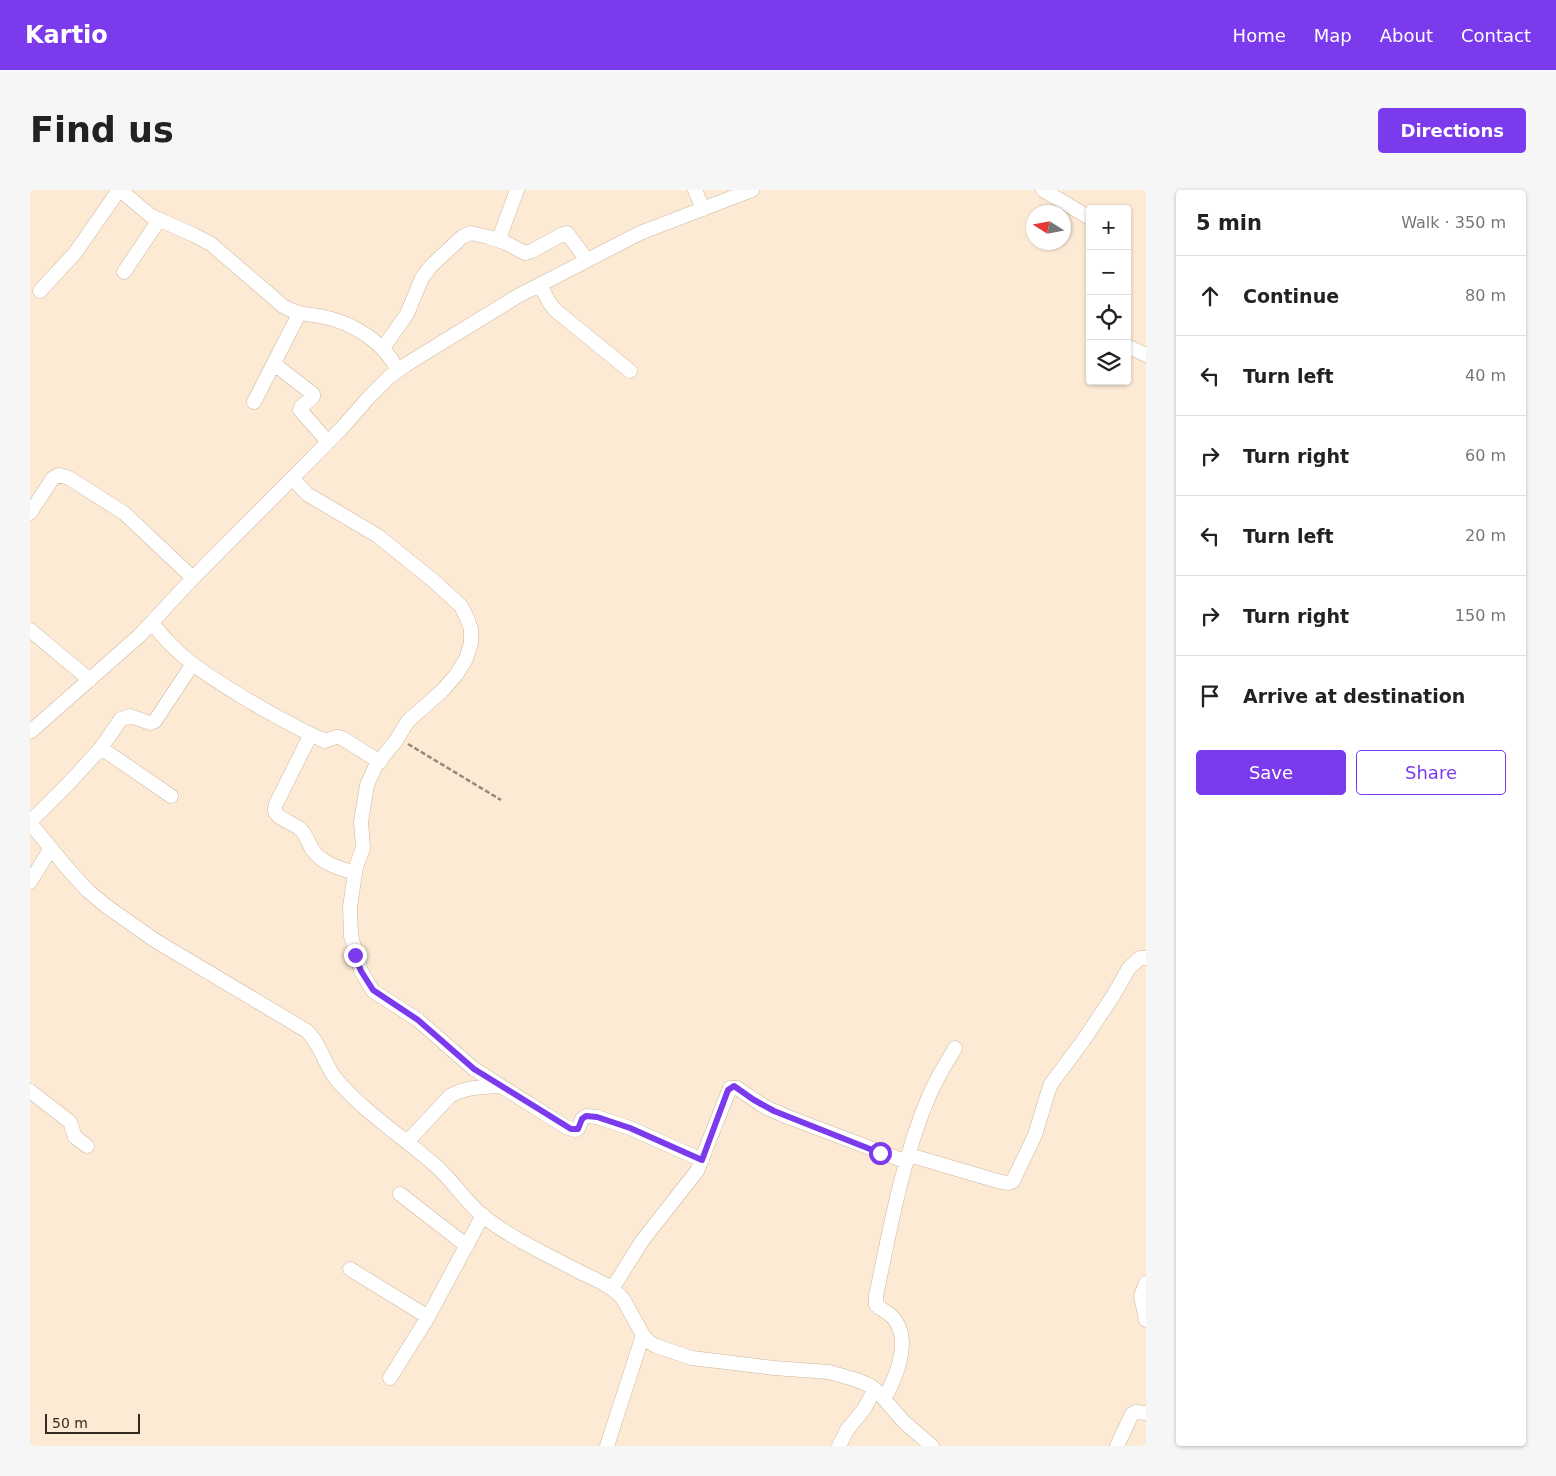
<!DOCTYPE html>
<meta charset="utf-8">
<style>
body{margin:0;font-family:"DejaVu Sans",sans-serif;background:#f6f6f6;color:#222}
.controls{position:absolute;right:15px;top:15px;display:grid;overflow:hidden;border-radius:5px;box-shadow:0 1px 4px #0004}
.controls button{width:45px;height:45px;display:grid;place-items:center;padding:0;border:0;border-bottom:1px solid #e0e0e0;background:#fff;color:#222;font:25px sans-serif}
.compass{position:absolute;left:996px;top:15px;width:45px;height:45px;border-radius:50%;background:#fff;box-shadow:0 1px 4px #0004;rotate:281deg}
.scale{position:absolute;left:15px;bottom:12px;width:95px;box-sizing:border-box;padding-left:5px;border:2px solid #332b21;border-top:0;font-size:14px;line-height:18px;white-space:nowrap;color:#332b21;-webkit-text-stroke:4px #fdead5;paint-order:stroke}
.stop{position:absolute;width:15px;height:15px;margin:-11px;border:4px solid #7c3aed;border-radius:50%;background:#fff}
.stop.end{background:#7c3aed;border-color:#fff;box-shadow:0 1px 5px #0008}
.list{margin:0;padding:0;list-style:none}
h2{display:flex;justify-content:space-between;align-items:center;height:65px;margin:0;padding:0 20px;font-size:21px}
h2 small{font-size:16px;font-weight:400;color:#767676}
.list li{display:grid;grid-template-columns:32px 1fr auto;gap:15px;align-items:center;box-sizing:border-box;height:80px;padding:0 20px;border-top:1px solid #e0e0e0}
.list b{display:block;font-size:19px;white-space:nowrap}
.list em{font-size:16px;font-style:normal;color:#767676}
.actions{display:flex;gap:10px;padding:15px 20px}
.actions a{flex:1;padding:11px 0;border:1px solid #7c3aed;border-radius:5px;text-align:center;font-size:18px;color:#7c3aed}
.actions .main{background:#7c3aed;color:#fff}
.icon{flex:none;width:28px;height:28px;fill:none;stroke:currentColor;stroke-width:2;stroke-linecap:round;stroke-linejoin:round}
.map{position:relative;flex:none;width:1116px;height:1256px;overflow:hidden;border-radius:5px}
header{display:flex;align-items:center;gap:30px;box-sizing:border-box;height:70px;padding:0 25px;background:#7c3aed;color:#fff}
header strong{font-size:24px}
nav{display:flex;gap:28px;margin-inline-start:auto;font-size:18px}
.intro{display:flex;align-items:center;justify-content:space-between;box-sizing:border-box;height:120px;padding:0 30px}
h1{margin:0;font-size:35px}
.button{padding:12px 22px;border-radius:5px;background:#7c3aed;color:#fff;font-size:18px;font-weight:700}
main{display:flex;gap:30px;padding:0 30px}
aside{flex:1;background:#fff;border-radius:5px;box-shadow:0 1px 4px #0004}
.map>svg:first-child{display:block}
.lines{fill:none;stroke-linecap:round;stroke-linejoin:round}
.minor-casing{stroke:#ccb69d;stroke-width:15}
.path{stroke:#968979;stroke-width:2.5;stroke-dasharray:5 2.5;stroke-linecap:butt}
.minor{stroke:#fff;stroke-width:14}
.route{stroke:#7c3aed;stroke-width:6}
</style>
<header>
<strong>Kartio</strong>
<nav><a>Home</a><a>Map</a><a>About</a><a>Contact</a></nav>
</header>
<div class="intro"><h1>Find us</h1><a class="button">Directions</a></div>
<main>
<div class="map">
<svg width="1116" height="1256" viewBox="0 0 1116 1256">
<rect width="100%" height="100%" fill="#fdead5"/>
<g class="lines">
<defs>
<path id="minor" d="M90,0l31,26 43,19 17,9 72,62c17,10 24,7 41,11 30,6 61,26 74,54
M665,0l8,19
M1013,0l47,28
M469,49l18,-49
M94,82l35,-52
M510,95l9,17 6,8 75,61
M10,101l35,-38 44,-63
M1097,156l19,9
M353,158l24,-34 15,-36 9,-12 31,-29 9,-4 17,4 18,6 19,10 7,-2 31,-17 4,-1 20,27
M244,174l39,30v3l-12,10 -1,3 28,32
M224,212l45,-88
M263,289l14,15 71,42 57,46 26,24 6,12 4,11v14l-5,16 -10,16 -14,16 -34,30 -13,21 -19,23 -9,20 -6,37 2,26 -7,19 -6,40 1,29 10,35 12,20 45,29 56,49 92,58 9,3 3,-1 4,-10 4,-3 11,1 33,11 72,32
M0,323l23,-35 6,-3 10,3 55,35 69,65
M122,433c27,35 52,50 89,73 27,16 55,32 84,45l11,-4 6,1 38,24
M0,440l60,50
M0,542l109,-96 54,-58 149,-150 27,-31 20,-20 18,-13 109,-67 124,-64 112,-43
M281,544l-35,70c-6,15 16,17 24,25 6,5 8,13 12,20 10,15 27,19 43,24
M71,558l70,48
M0,632l39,-39 32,-35 20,-29 9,-3 20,7 5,-2 37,-56
M0,633l38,46 19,21 19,16 50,35 151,90c15,15 17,33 29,48 29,34 67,58 100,87 17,15 29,35 47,50 28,22 63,38 95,55 16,8 33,14 45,28l20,36 6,7 7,4 36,12 82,10 55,4 28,8 14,6 7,6 26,30 28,24
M0,692l21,-34
M0,901l40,31 5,15 12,9
M377,952l43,-46c15,-9 33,-9 50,-10
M879,965l92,27 8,1 4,-2 22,-46 13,-43 3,-8 32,-43 30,-45 16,-28 11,-10h6
M370,1004l67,52
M320,1079l78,48
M1116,1093l-5,13 5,24
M582,1099l30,-48 55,-70 33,-83h7l28,19 23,10 119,45
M360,1188l38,-61 55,-102
M854,1209c12,-21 27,-57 11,-79 -5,-7 -13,-10 -19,-15v-9c14,-67 26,-136 53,-200 7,-17 17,-32 26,-48
M577,1256l36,-111
M809,1256l8,-16 17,-21 11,-20
M1087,1256l15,-32 4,-2 10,1"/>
</defs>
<use href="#minor" class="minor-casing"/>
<path class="path" d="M378,554l93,56"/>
<use href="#minor" class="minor"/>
</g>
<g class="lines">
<path class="route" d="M325,765l6,16 12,19 45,30 56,49 97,60h7l4,-10 4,-3 11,1 33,11 72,32 26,-70 6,-4 20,14 20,11 106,42"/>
</g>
</svg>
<div class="controls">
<button>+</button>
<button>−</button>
<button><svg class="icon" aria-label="locate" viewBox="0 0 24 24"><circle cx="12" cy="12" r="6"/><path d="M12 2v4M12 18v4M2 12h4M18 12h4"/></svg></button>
<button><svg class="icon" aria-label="layers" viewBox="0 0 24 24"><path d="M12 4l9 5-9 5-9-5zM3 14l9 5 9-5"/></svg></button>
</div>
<svg class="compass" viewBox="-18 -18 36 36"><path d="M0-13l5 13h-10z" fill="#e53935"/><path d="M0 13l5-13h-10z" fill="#767676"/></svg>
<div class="scale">50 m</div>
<div class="stop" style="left:850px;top:963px"></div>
<div class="stop end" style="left:325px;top:765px"></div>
</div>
<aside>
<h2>5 min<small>Walk · 350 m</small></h2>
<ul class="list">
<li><svg class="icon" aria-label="ahead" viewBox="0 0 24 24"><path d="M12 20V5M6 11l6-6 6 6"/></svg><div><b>Continue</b></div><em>80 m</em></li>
<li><svg class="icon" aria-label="left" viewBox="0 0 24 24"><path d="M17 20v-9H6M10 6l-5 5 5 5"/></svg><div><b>Turn left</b></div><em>40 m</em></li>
<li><svg class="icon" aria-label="right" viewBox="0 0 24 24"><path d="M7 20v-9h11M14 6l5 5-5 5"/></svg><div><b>Turn right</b></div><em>60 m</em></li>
<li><svg class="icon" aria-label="left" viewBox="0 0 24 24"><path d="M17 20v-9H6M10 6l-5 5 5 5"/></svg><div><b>Turn left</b></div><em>20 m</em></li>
<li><svg class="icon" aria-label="right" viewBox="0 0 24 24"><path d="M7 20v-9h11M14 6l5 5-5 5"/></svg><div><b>Turn right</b></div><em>150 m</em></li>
<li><svg class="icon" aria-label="arrive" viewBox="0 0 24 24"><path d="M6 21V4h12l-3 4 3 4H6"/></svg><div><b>Arrive at destination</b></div></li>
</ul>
<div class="actions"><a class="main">Save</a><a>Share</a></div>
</aside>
</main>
